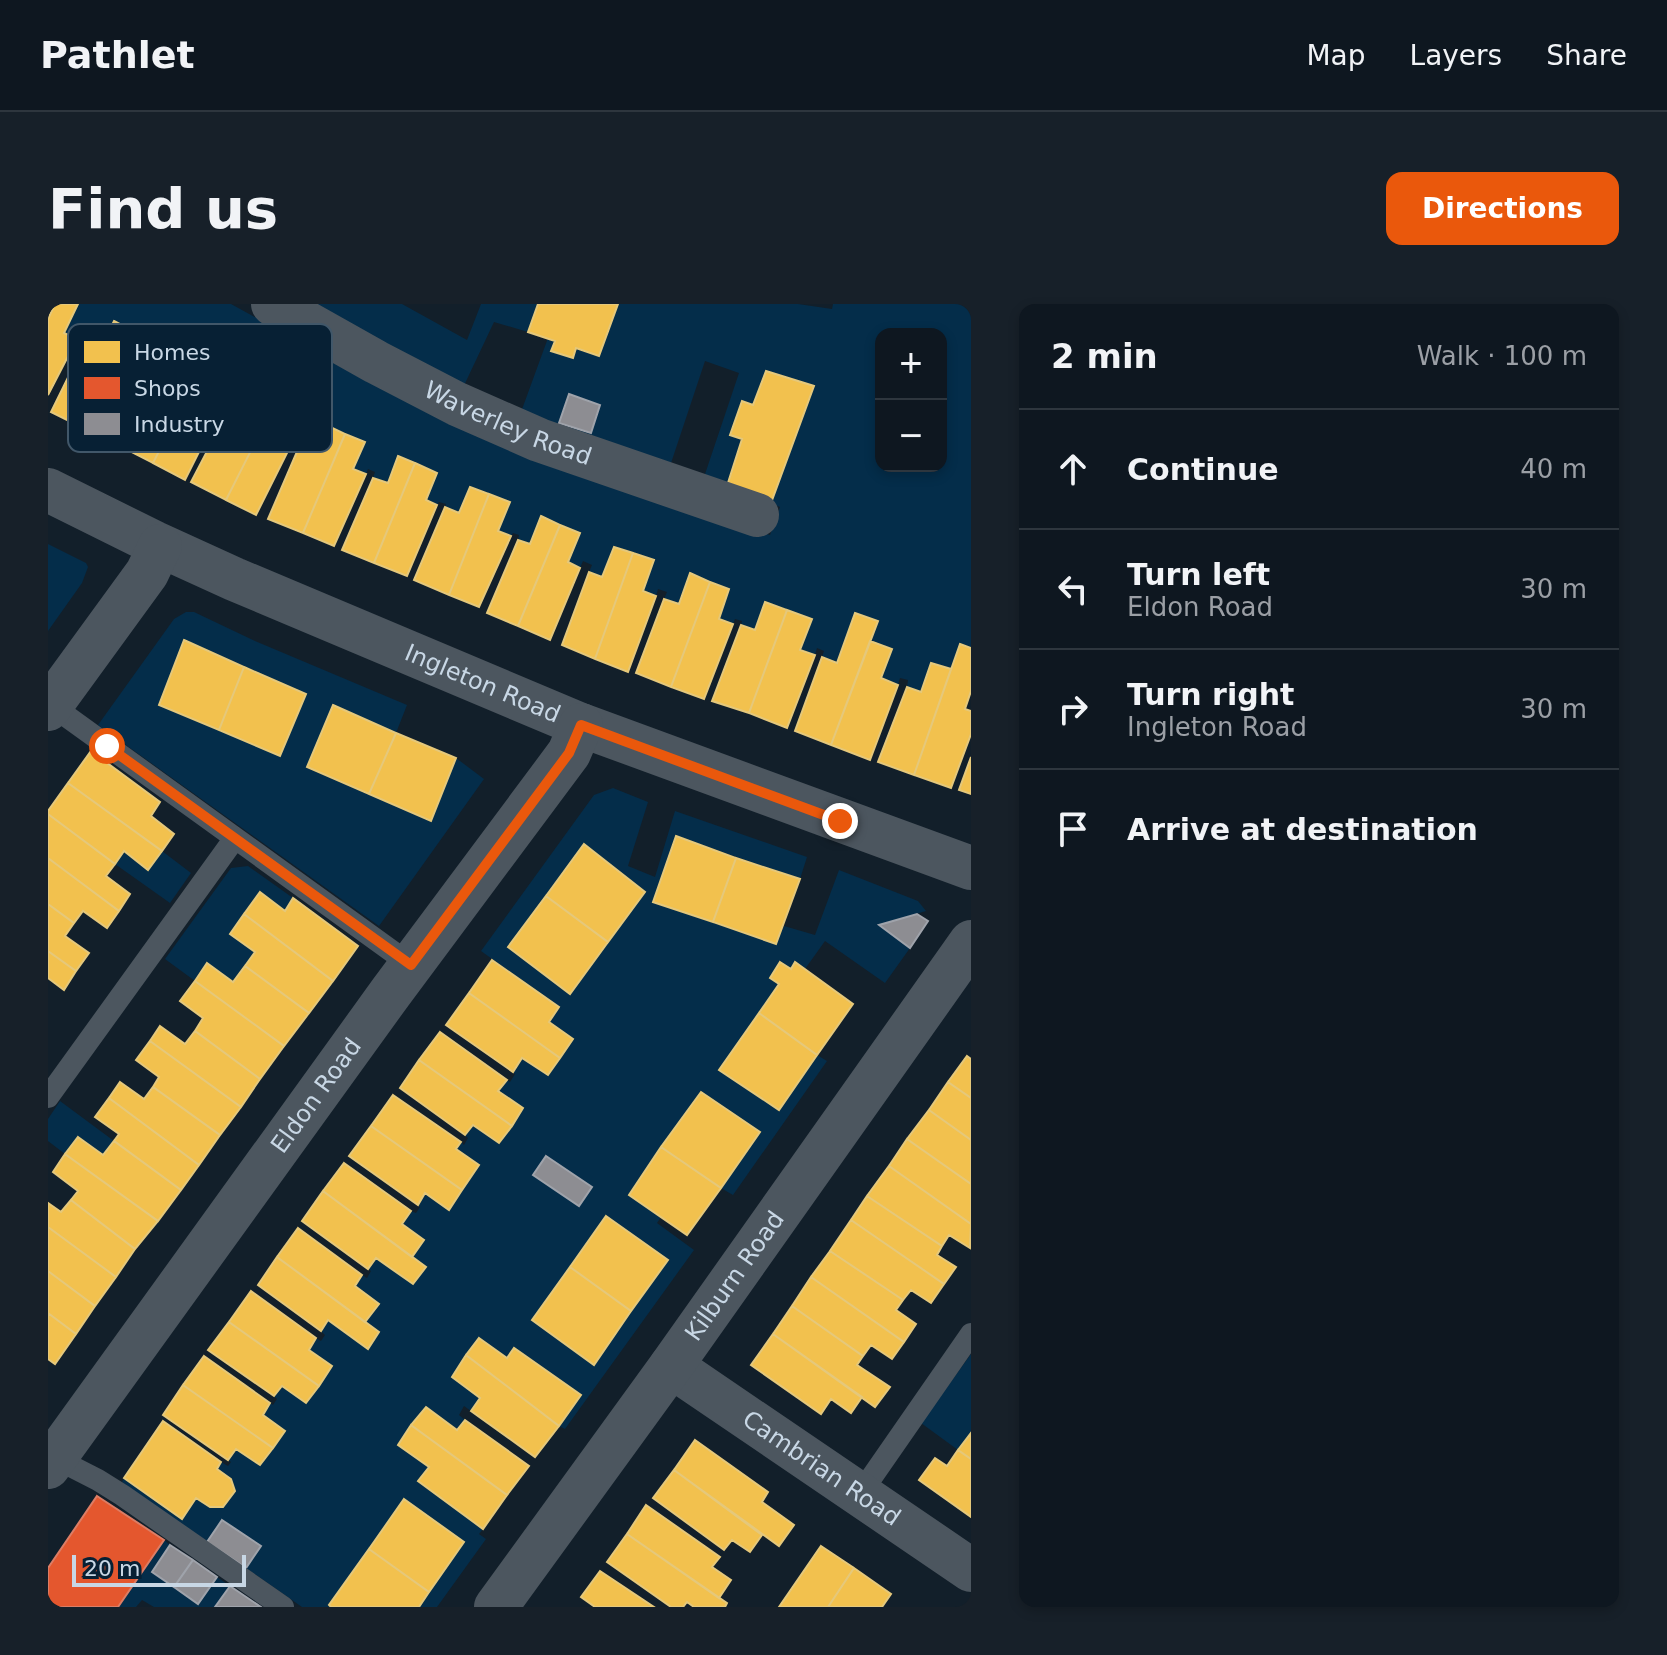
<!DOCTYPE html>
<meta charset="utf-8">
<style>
body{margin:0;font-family:"DejaVu Sans",sans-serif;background:#172029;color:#f1f3f6}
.controls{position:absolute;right:24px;top:24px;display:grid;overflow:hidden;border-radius:16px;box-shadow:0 4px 12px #0003}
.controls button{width:72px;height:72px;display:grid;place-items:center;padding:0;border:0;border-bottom:2px solid #2e363e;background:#0e1720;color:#f1f3f6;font:40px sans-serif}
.scale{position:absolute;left:24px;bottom:20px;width:174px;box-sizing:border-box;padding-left:8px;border:4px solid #c8d7e5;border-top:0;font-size:22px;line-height:28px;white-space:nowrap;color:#c8d7e5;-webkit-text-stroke:6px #072034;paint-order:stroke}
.stop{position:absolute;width:24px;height:24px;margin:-18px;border:6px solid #ea580c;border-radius:50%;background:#fff}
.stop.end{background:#ea580c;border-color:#fff;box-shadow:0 2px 8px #0008}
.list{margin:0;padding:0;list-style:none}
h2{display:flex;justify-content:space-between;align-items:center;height:104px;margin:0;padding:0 32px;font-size:34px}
h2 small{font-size:26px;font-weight:400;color:#9b9fa5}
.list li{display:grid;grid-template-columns:52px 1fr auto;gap:24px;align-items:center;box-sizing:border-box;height:120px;padding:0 32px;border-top:2px solid #2e363e}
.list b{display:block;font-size:30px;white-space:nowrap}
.list p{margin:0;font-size:26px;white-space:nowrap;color:#9b9fa5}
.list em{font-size:26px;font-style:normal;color:#9b9fa5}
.icon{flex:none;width:44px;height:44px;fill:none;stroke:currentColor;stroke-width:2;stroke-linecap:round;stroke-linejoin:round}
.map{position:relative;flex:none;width:923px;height:1303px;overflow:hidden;border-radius:16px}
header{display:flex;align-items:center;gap:48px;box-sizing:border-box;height:112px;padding:0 40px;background:#0e1720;border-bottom:2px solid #2e363e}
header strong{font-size:38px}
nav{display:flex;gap:44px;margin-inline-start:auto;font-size:28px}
.intro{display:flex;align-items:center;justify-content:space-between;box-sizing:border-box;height:192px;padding:0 48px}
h1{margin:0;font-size:56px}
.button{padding:20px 36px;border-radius:16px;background:#ea580c;color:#fff;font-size:28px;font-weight:700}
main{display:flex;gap:48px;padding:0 48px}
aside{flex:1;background:#0e1720;border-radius:16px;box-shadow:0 4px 12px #0003}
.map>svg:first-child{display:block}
.green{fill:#042d4a;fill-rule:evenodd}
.homes{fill:#f2c14e;stroke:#e5c87b;stroke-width:2}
.shops{fill:#e4572e;stroke:#dc7d65;stroke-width:2}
.industry{fill:#8d8d92;stroke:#9fa3ab;stroke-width:2}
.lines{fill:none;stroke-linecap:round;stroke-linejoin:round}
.lane{stroke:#4c565f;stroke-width:22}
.street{stroke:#4c565f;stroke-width:44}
.route{stroke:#ea580c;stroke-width:10}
.labels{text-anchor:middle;stroke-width:8;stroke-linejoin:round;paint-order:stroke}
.street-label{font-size:24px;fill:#c8d7e5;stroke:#072034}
.key{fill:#072034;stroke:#415769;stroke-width:2}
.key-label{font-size:22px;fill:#c8d7e5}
</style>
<header>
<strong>Pathlet</strong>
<nav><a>Map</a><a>Layers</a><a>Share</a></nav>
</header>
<div class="intro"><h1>Find us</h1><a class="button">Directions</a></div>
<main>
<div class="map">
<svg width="923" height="1303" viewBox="0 0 923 1303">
<rect width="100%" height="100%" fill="#121f2a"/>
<path class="green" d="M30,0h153l104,57 318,136 117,38 10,-28 -9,-4 42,-117 -47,-15 -13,34 -12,-3 -11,33 12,4 -16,50 -23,-9 36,-107 -34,-12 -37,111 -151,-49 31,-85 7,3 -3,11 21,6 3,-10 42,-44h180l34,5 1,-5h138v344l-11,-4 -9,25 -20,-6 -10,29 -14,-5 1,-7 -8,-2 -2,7 -17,-7 11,-28 -22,-9 7,-20 -22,-8 -18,50 -15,-6 2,-6 -7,-3 -2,7 -15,-5 11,-30 -46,-17 -10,27 -14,-5 1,-4 -7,-2 -2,5 -14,-5 10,-30 -39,-15 -11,30 -15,-5 3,-7 -9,-3 -2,7 -13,-5 11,-31 -40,-13 -12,30 -13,-5 3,-7 -9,-4 -3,7 -12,-6 11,-29 -38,-17 -11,28 -12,-4 1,-5 -6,-2 -2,3 -13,-5 12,-29 -39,-15 -12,26 -14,-6 1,-3 -7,-2 -2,3 -11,-5 11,-28 -38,-15 -11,26 -15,-5 2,-6 -7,-3 -2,5 -13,-5 12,-27 -39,-16 -12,26 -15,-5 2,-5 -6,-3 -4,6 -12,-6 14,-29 -36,-18 -16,28 -14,-7 2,-4 -7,-3 -2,4 -13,-7 14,-28 -36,-18 -15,27 -13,-7 2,-3 -8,-4 -2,4 -14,-6 14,-29 -35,-17 -14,27 -14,-8 2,-5 -8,-4 -3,7 -13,-6zM833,30h60v132h-60zM520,90l32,11 -10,28 -31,-10z
M248,0h106l65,36 14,-36h57l-10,28 -34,-10 -34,72z
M0,240l38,19 2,4 -6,16 -34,48z
M138,308h8l61,29 152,64 -11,28 -89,35 123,53 26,-63 28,21 -105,147 -281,-201 76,-106zM136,336l122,54 -26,62 -121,-51z
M565,484l35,14 -20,64 27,11 20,-66 132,46 -7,22 -124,-43 -23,66 123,42 8,-18 31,9 24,-65 79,31 8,10 -47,14 31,23 -25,35 -60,-42 -20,28 -10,-7 -4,7 -11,-7 -10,16 9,6 -59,86 59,40 38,-55 10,6 -94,134 -12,-7 39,-56 -59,-40 -72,103 32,22 -4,6 37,27 -129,179 -6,-3 22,-31 -66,-47 -8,10 -28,-20 -27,39 28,21 -9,13 -7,-5 -5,9 6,5 -8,10 -31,-22 -28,37 31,22 -11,15 65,47 -4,5 7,5 -49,68h-18l45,-65 -60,-43 -75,106 2,2h-29l-56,-39 15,-22 -39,-26 -15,22 -85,-60 2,-4 57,41 15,-21 14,9h13l12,-16 -4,-12 -14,-10 4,-7 7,4 3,-4 -3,-2 8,-11 24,16 25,-34 -22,-16 7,-12 3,2 4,-6 -3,-3 8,-10 24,17 25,-37 -22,-16 7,-12 5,3 4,-6 -4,-4 7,-11 39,29 12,-16 -14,-11 13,-18 -23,-18 7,-11 5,3 4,-7 -3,-2 8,-11 49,9 -13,-10 12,-18 -22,-15 9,-13 5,2 4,-6 -2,-2 7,-12 24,16 7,-60 5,-7 3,3 4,-7 -3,-3 8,-10 27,18 23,-35 -25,-17 9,-11 3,2 5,-8 -2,-2 9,-14 26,17 25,-36 -24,-17 10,-15 -78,-56 113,-156zM536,540l61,48 -76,101 -60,-46zM498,852l46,31 -13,19 -46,-31zM558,912l62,44 -74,104 -61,-44z
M76,547l24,18 14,-18 29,22 -21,30 -55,-39z
M200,562l45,32 -8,13 -26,-19 -29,41 25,19 -22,30 -26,-19 -12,18 -30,-22 66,-91z
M12,797l54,40 -11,14 -24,-18 -14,17 -17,-13v-22z
M923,1050v79l-13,17 -37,-27z
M116,1236l6,5 -18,27 46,32 19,-27 13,9 -15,21h-61l-12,-7 -6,7h-17z"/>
<path class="homes" d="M7,0h23l-14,29 13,6 -29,56v-76z
M490,0h80l-19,52 -23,-8 -3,10 -22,-7 4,-10 -27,-9z
M66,17l17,9 -50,97 -30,-15 35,-71 14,8z
M136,53l19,9 -50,97 -31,-16 35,-70 13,7z
M155,62l19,9 -15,28 13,7 -35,70 -32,-17z
M718,67l48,15 -43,117 -45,-14 16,-50 -12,-4 12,-34 11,4z
M208,88l20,9 -50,99 -35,-18 36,-69 14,7z
M228,97l18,9 -15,29 12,6 -35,70 -30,-15z
M278,121l19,9 -42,99 -35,-14 31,-72 15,5z
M297,130l20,8 -12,27 13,5 -32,72 -31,-13z
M350,152l17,7 -41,100 -32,-13 31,-72 15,5z
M367,159l22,10 -11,27 11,5 -30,71 -33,-13z
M422,183l19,7 -40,101 -35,-15 31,-73 14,6z
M441,190l21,8 -12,29 13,5 -32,71 -30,-12z
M493,212l19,9 -42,101 -31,-13 31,-73 12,4z
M512,221l20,8 -12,29 12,6 -30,72 -32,-14z
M566,243l19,6 -38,106 -33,-14 27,-73 13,5z
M585,249l21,7 -11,31 13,5 -28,76 -33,-13z
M642,269l20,9 -39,105 -35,-14 28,-74 15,5z
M662,278l19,7 -10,30 14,5 -29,75 -33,-12z
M717,298l22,8 -38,103 -37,-12 29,-76 14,5z
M739,306l25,9 -12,31 15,5 -28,73 -38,-15z
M807,309l23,8 -47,124 -36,-14 27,-74 15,6z
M136,336l60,27 -25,63 -60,-25z
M822,337l22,8 -11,29 17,7 -28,75 -39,-15z
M912,340l11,4v43l-6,18 6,2v23l-20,54 -37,-13z
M883,359l20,6 -37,106 -36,-13 29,-75 14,5z
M196,363l62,27 -26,62 -61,-26z
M285,401l63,28 -27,61 -62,-27z
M348,429l60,25 -25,63 -62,-27z
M43,447l69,51 -9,14 23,18 -12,17 -94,-68z
M923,453v37l-12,-4z
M20,479l94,68 -14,19 -24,-19 -9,13 -67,-50v-3z
M0,510l67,50 -9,12 24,18 -11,17 -71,-53z
M628,532l60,22 -23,64 -60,-20z
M536,540l61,48 -37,50 -62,-46z
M0,554l71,53 -12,17 -24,-17 -9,12 -26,-19z
M688,554l64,21 -24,65 -63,-22z
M212,588l25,19 8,-13 65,48 -25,35 -89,-67z
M498,592l62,46 -38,52 -62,-47z
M0,600l26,19 -9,13 24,17 -13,18 -28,-20z
M196,610l89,67 -24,32 -64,-47 10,-14 -25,-18z
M0,647l28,20 -12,19 -16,-12z
M444,656l67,47 -10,15 24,17 -13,19 -91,-65z
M732,658l11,7 4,-7 58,42 -36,51 -58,-42 20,-29 -9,-6z
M159,659l26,19 12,-16 64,47 -25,33 -89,-65z
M147,677l89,65 -24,33 -65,-48 8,-13 -23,-17z
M421,689l91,65 -12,17 -26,-17 -9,14 -67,-47z
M711,709l58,42 -38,55 -60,-40z
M112,722l25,18 10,-13 65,48 -19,28 -91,-66z
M392,728l67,48 -9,11 25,17 -11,18 -93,-66z
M102,737l91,66 -21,28 -67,-48 6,-10 -23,-17z
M919,752l4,3v39l-23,-16z
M371,756l93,66 -13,17 -26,-18 -8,10 -65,-47z
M72,778l24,17 9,-12 67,48 -21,30 -90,-67z
M900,778l23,16v42l-42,-30z
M653,788l59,40 -39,56 -60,-41z
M345,791l68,47 -5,7 23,16 -17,25 -91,-64z
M61,794l90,67 -18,25 -67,-49 5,-7 -24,-17z
M881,806l42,30v44l-64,-45z
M323,822l91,64 -13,20 -24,-17 -7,12 -69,-49z
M30,833l25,18 11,-14 67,49 -23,31 -93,-67z
M859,835l64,45v40l-82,-58z
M613,843l60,41 -34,47 -58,-40z
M17,850l93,67 -23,28 -64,-49 7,-9 -25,-19z
M296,859l67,48 -9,13 22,16 -12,17 -89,-66z
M841,862l82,58 -1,24 -21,-13 -7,11 -75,-50z
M275,887l103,76 -13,17 -37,-26 -8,11 -66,-48z
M819,892l75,50 -5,9 19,12 -12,17 -93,-64z
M23,896l64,49 -19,28 -68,-50v-24l13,9z
M558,912l62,44 -37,51 -61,-44z
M803,916l93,64 -13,19 -20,-13 -8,10 -73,-49z
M0,923l68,50 -21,29 -47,-35z
M250,924l64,47 -7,11 24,18 -14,18 -88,-65z
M782,947l73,49 -7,10 20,14 -12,18 -93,-65z
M229,953l102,75 -11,17 -40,-29 -7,11 -63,-46z
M522,963l61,44 -37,54 -62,-45z
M0,967l47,35 -19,28 -28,-21z
M763,973l93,65 -12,17 -21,-14 -8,11 -71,-50z
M203,987l65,47 -7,12 23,16 -13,20 -90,-64z
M744,1002l71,50 -6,9 33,22 -15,20 -102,-73z
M0,1009l28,21 -21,30 -7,-5z
M181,1018l90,64 -13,17 -24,-17 -8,10 -66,-46z
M725,1030l89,63 -11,16 -20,-14 -10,15 -70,-49z
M431,1034l28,20 7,-10 67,47 -22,31 -93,-71z
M418,1051l93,71 -24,31 -64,-46 9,-13 -28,-21z
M156,1052l66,47 -7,12 22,16 -12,17 -90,-63z
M135,1081l90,63 -13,17 -24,-16 -8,11 -65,-45z
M378,1103l31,23 8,-10 64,46 -22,29 -96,-70z
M115,1117l58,41 -4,7 14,10 4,12 -12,16h-13l-14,-9 -14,21 -58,-41z
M363,1121l96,70 -24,34 -65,-48 11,-14 -31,-22z
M923,1129v26l-13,-9z
M647,1136l73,52 -6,10 32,23 -15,21 -105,-76z
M910,1146l13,9v58l-52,-37 16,-22 12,8z
M626,1166l88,65 -12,17 -18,-12 -8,10 -71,-52z
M356,1195l60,43 -35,50 -60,-43z
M598,1201l74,52 -8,10 19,13 -12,18 -92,-64z
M579,1230l100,69 -2,4h-31l-7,-5 -4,5h-12l-64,-45z
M773,1242l33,22 -26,39h-49z
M321,1245l60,43 -10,15h-88l-2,-2z
M806,1264l37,26 -9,13h-54z
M552,1267l54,36h-59l-14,-10z"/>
<path class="shops" d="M49,1192l67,44 -46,67h-70v-39z"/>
<path class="industry" d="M521,90l31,11 -9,28 -32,-10z
M869,610l11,7 -18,27 -31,-23z
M498,852l46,31 -13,19 -46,-31z
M174,1216l39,26 -15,22 -39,-26z
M122,1241l23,15 -19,27 -22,-15z
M145,1256l24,17 -19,27 -24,-17z
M182,1282l31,21h-46z"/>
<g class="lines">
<path class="lane" d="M3,401l360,260
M0,793l187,-259
M1,1151l49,25 24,15 161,112
M812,1190l111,-160"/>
<g class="street">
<path id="s1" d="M225,0l103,58 81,42 82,36 218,75"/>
<path id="s2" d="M0,186l107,53 79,36 347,146 390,143"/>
<path d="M0,405l99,-136 13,-27"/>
<path id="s3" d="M623,1062l300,204"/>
<path id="s4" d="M0,1163l343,-475 178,-239 12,-28"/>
<path id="s5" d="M448,1303l175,-241 300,-424"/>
</g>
</g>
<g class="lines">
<path class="route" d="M59,442l304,219 158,-212 12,-28 259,96"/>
</g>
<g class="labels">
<g class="street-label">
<text dy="8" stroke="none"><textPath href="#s1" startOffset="264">Waverley Road</textPath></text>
<text dy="8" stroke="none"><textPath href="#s2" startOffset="476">Ingleton Road</textPath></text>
<text dy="8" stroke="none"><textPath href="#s4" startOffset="458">Eldon Road</textPath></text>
<text dy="8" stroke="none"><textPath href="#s5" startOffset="408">Kilburn Road</textPath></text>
<text dy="8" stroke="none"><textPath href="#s3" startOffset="182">Cambrian Road</textPath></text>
</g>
</g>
<rect x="20" y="20" width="264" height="128" rx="12" class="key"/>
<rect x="36" y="37" width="36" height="22" fill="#f2c14e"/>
<rect x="36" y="73" width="36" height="22" fill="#e4572e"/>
<rect x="36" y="109" width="36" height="22" fill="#8d8d92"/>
<g class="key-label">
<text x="86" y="56">Homes</text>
<text x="86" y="92">Shops</text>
<text x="86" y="128">Industry</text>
</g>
</svg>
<div class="controls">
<button>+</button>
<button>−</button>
</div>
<div class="scale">20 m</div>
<div class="stop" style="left:59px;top:442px"></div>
<div class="stop end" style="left:792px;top:517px"></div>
</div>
<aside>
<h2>2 min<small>Walk · 100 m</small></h2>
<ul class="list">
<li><svg class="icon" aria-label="ahead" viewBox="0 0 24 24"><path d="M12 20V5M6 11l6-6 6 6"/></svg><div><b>Continue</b></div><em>40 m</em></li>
<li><svg class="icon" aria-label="left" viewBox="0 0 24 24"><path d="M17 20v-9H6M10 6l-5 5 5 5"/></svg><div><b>Turn left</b><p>Eldon Road</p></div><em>30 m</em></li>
<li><svg class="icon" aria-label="right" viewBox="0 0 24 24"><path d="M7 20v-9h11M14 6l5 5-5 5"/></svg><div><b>Turn right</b><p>Ingleton Road</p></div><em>30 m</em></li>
<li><svg class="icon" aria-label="arrive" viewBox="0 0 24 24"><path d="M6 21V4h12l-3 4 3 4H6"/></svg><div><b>Arrive at destination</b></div></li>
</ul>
</aside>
</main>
